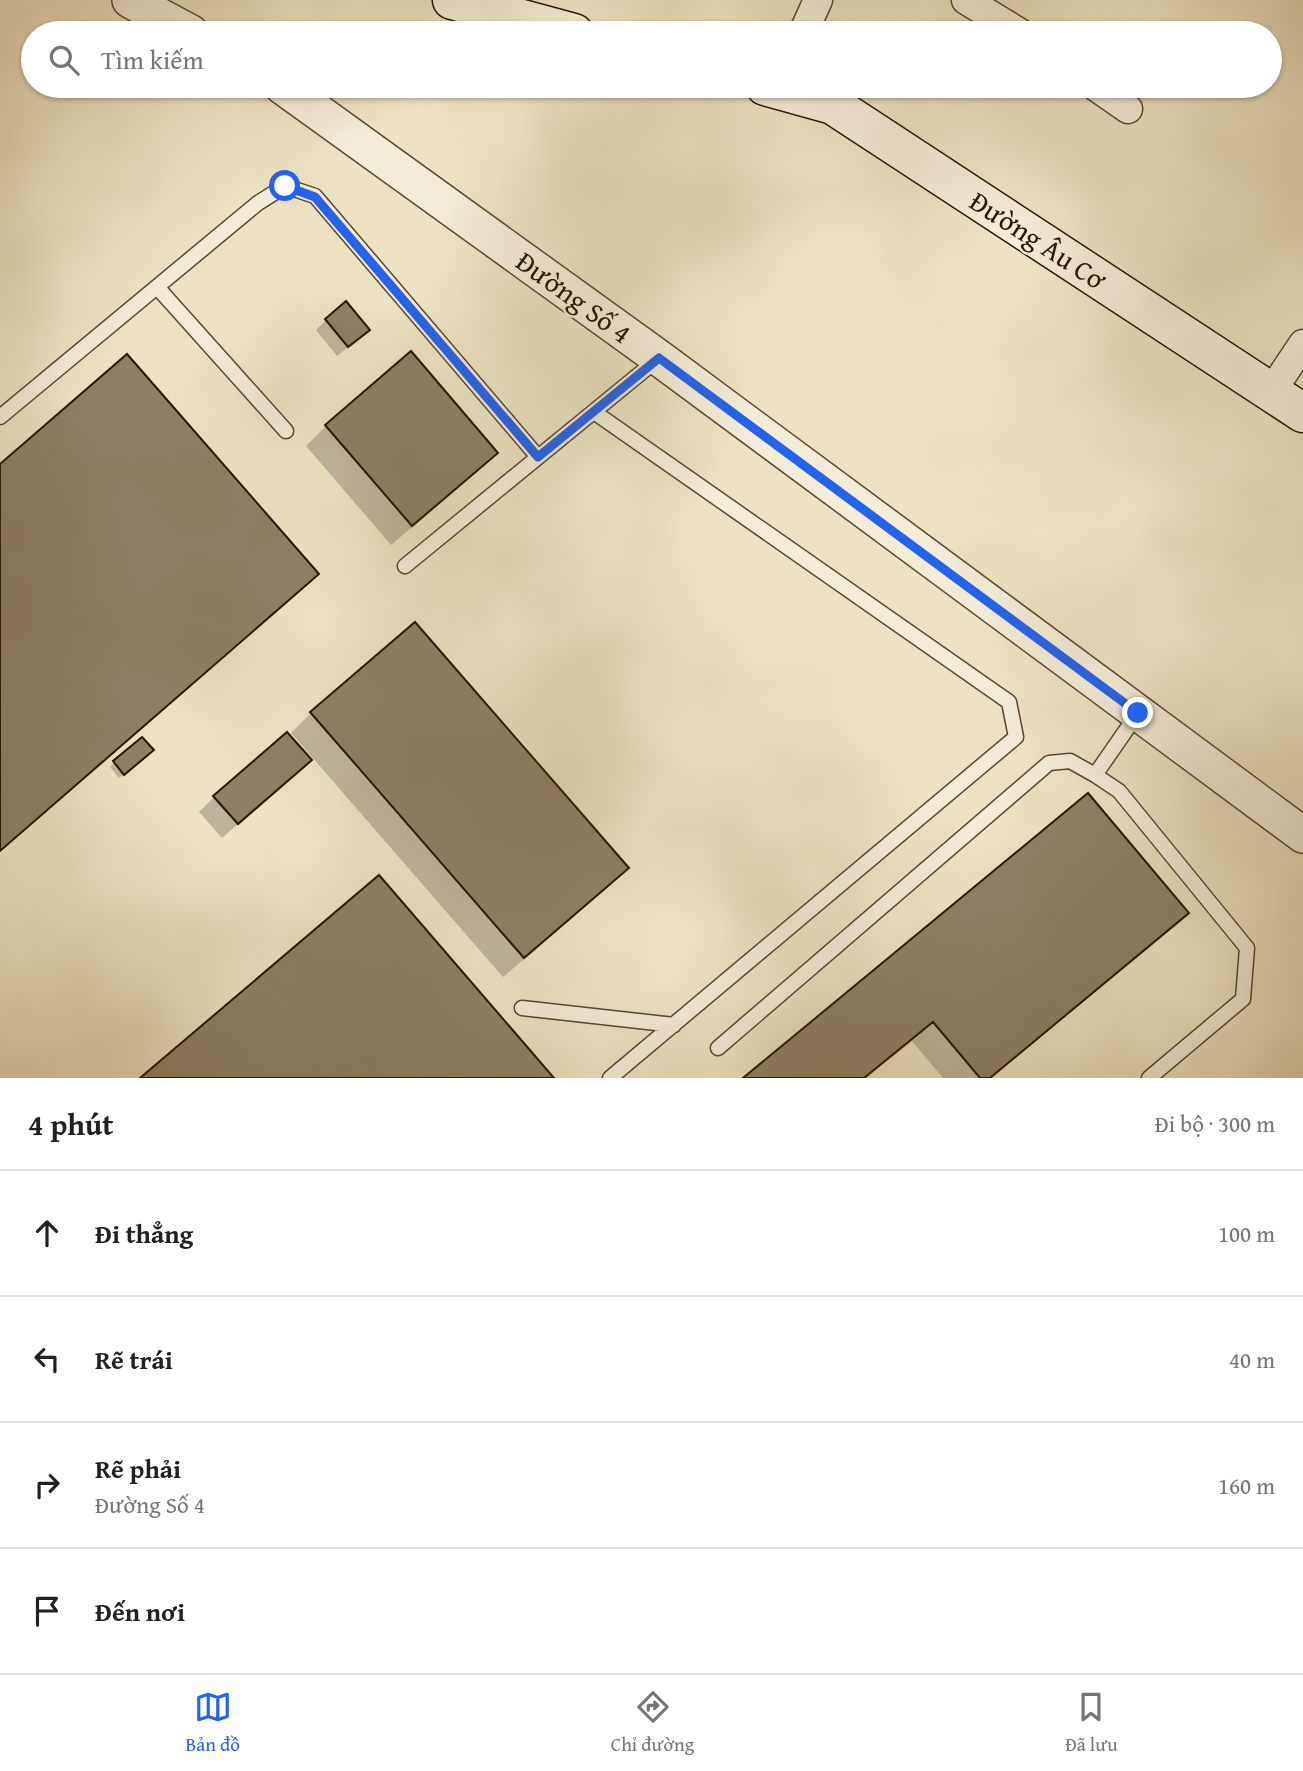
<!DOCTYPE html>
<html lang="vi">
<meta charset="utf-8">
<style>
body{margin:0;font-family:"Gentium Book Plus",serif;background:#f6f6f6;color:#202124}
.stop{position:absolute;width:21px;height:21px;margin:-16px;border:5px solid #2563eb;border-radius:50%;background:#fff}
.stop.end{background:#2563eb;border-color:#fff;box-shadow:0 2px 7px #0008}
.list{margin:0;padding:0;list-style:none}
h2{display:flex;justify-content:space-between;align-items:center;height:91px;margin:0;padding:0 28px;font-size:30px}
h2 small{font-size:23px;font-weight:400;color:#757577}
.list li{display:grid;grid-template-columns:46px 1fr auto;gap:21px;align-items:center;box-sizing:border-box;height:126px;padding:0 28px;border-top:2px solid #e0e0e0}
.list b{display:block;font-size:26px;white-space:nowrap}
.list p{margin:0;font-size:23px;white-space:nowrap;color:#757577}
.list em{font-size:23px;font-style:normal;color:#757577}
.icon{flex:none;width:38px;height:38px;fill:none;stroke:currentColor;stroke-width:2;stroke-linecap:round;stroke-linejoin:round}
.map{position:relative;flex:none;width:1303px;height:1078px;overflow:hidden}
.search{position:absolute;background:#fff;box-shadow:0 2px 5px #0004;left:21px;right:21px;top:21px;height:77px;display:flex;align-items:center;gap:18px;box-sizing:border-box;padding:0 24px;border-radius:38px;color:#757577;font-size:26px}
.sheet{height:595px;background:#fff}
nav{display:flex;justify-content:space-around;align-items:center;box-sizing:border-box;height:98px;border-top:2px solid #e0e0e0;background:#fff;font-size:19px;color:#757577}
nav a{display:grid;justify-items:center;gap:4px}
nav .on{color:#2563eb}
.map>svg:first-child{display:block}
.shadow{fill:#0003}
.building{fill:#8d8065;stroke:#261500;stroke-width:2}
.lines{fill:none;stroke-linecap:round;stroke-linejoin:round}
.service-casing{stroke:#584830;stroke-width:17}
.minor-casing{stroke:#584830;stroke-width:31}
.tertiary-casing{stroke:#584830;stroke-width:38}
.secondary-casing{stroke:#261500;stroke-width:41}
.service{stroke:#f3edd7;stroke-width:14}
.minor{stroke:#f3edd7;stroke-width:28}
.tertiary{stroke:#f3edd7;stroke-width:35}
.secondary{stroke:#f3edd7;stroke-width:38}
.route{stroke:#2563eb;stroke-width:9}
.labels{text-anchor:middle;stroke-width:5;stroke-linejoin:round;paint-order:stroke}
.street-label{font-size:28px;fill:#261500;stroke:#f3edd7}
</style>
<div class="map">
<svg width="1303" height="1078" viewBox="0 0 1303 1078">
<rect width="100%" height="100%" fill="#ede3c2"/>
<filter id="stains"><feTurbulence type="fractalNoise" baseFrequency=".00286" numOctaves="4"/><feColorMatrix values="0 0 0 0 .2 0 0 0 0 .09 0 0 0 0 .02 0 0 0 .5 -.17"/></filter>
<radialGradient id="worn" r=".72"><stop offset=".6" stop-color="#630" stop-opacity="0"/><stop offset="1" stop-color="#630" stop-opacity=".3"/></radialGradient>
<path class="shadow" d="M326,320l31,20 -20,16 -21,-26z
M326,426l170,26 -20,21 -85,72 -85,-99z
M0,466l317,108 -20,20 -297,257z
M311,713l316,155 -20,20 -104,89 -212,-244z
M147,755l-28,23 -9,-11 4,-5z
M294,775l-72,63 -23,-26 15,-15z
M1187,913l-21,20 -175,145h-48l-31,-37 -46,37h-120z"/>
<path class="building" d="M346,301l24,29 -22,17 -23,-28z
M411,351l87,102 -86,73 -87,-101z
M127,354l192,220 -319,277v-387z
M415,622l214,246 -105,90 -214,-246z
M287,732l25,28 -74,64 -25,-28z
M142,737l12,13 -30,25 -11,-14z
M1088,793l101,120 -199,165h-10l-47,-56 -69,56h-121z
M379,875l175,203h-414z"/>
<g class="lines">
<defs>
<path id="service" d="M157,287l129,144
M594,412l415,290 7,35 -406,341
M0,417l258,-214 27,-17 30,10 223,261
M405,566l253,-207
M1095,775l43,-62
M522,1008l152,17
M718,1048l331,-285 21,-2 25,14 24,16 128,157 -4,51 -94,79"/>
<path id="minor" d="M966,0l54,33
M803,33l15,-33
M1095,86l33,23
M1271,392l32,-48"/>
<path id="tertiary" d="M130,0l61,33
M282,86l377,272 644,477"/>
<path id="secondary" d="M452,0l122,33
M765,86l68,19 470,308"/>
</defs>
<use href="#service" class="service-casing"/>
<use href="#minor" class="minor-casing"/>
<use href="#tertiary" class="tertiary-casing"/>
<use href="#secondary" class="secondary-casing"/>
<use href="#service" class="service"/>
<use href="#minor" class="minor"/>
<use href="#tertiary" class="tertiary"/>
<use href="#secondary" class="secondary"/>
</g>
<g class="lines">
<path class="route" d="M285,186l30,11 223,260 121,-99 479,355"/>
</g>
<g class="labels">
<g class="street-label">
<text transform="translate(1038 240) rotate(33)" y="10">Đường Âu Cơ</text>
<text transform="translate(574 297) rotate(36)" y="10">Đường Số 4</text>
</g>
</g>
<rect width="100%" height="100%" filter="url(#stains)"/>
<rect width="100%" height="100%" fill="url(#worn)"/>
</svg>
<div class="stop" style="left:285px;top:186px"></div>
<div class="stop end" style="left:1138px;top:713px"></div>
<div class="search"><svg class="icon" aria-label="search" viewBox="0 0 24 24"><circle cx="10" cy="10" r="6"/><path d="M15 15l6 6"/></svg>Tìm kiếm</div>
</div>
<section class="sheet">
<h2>4 phút<small>Đi bộ · 300 m</small></h2>
<ul class="list">
<li><svg class="icon" aria-label="ahead" viewBox="0 0 24 24"><path d="M12 20V5M6 11l6-6 6 6"/></svg><div><b>Đi thẳng</b></div><em>100 m</em></li>
<li><svg class="icon" aria-label="left" viewBox="0 0 24 24"><path d="M17 20v-9H6M10 6l-5 5 5 5"/></svg><div><b>Rẽ trái</b></div><em>40 m</em></li>
<li><svg class="icon" aria-label="right" viewBox="0 0 24 24"><path d="M7 20v-9h11M14 6l5 5-5 5"/></svg><div><b>Rẽ phải</b><p>Đường Số 4</p></div><em>160 m</em></li>
<li><svg class="icon" aria-label="arrive" viewBox="0 0 24 24"><path d="M6 21V4h12l-3 4 3 4H6"/></svg><div><b>Đến nơi</b></div></li>
</ul>
</section>
<nav>
<a class="on"><svg class="icon" aria-label="map" viewBox="0 0 24 24"><path d="M3 6l6-2 6 2 6-2v14l-6 2-6-2-6 2zM9 4v14M15 6v14"/></svg>Bản đồ</a>
<a><svg class="icon" aria-label="directions" viewBox="0 0 24 24"><path d="M12 3l9 9-9 9-9-9zM9 14v-3h6M13 9l2 2-2 2"/></svg>Chỉ đường</a>
<a><svg class="icon" aria-label="saved" viewBox="0 0 24 24"><path d="M7 4h10v16l-5-4-5 4z"/></svg>Đã lưu</a>
</nav>
